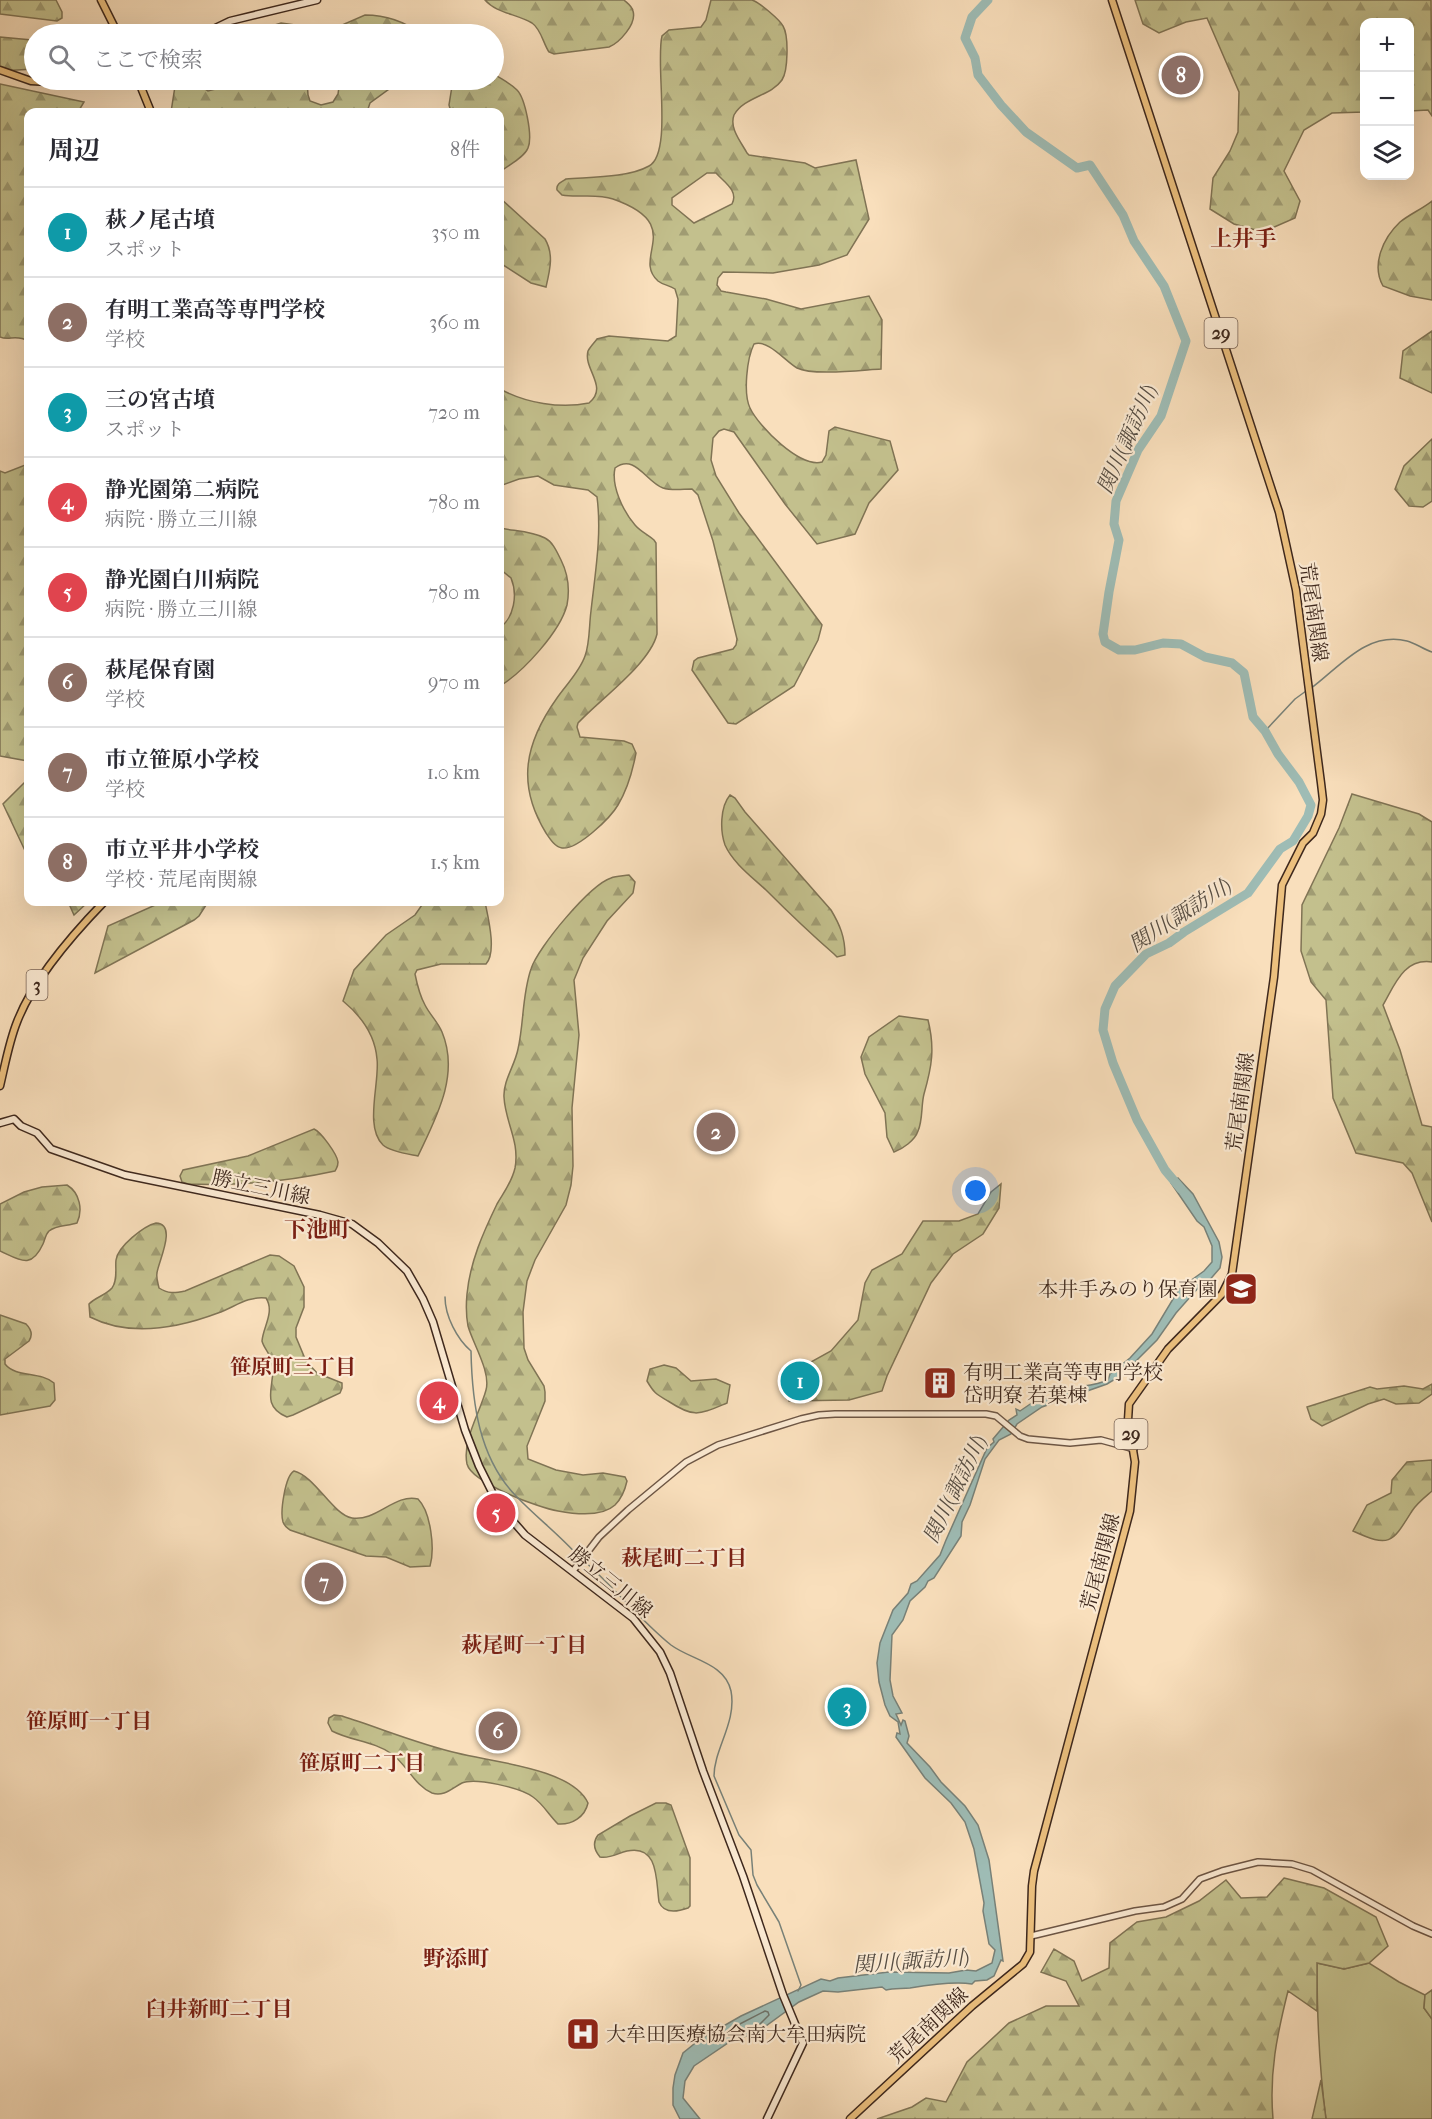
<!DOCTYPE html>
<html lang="ja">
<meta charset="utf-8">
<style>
body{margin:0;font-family:"IM FELL French Canon","Noto Serif JP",serif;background:#f7f7f7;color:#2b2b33}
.controls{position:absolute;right:18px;top:18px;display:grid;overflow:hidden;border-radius:12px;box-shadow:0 6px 24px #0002}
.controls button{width:54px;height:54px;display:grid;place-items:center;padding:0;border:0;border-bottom:2px solid #e1e1e2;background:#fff;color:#2b2b33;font:30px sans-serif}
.you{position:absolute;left:976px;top:1191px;width:21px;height:21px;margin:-15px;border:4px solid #fff;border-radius:50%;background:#1a73e8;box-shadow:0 0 0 9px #1a73e833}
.badge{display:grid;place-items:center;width:39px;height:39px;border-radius:50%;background:#8f2418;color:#fff;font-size:20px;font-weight:700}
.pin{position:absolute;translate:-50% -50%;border:3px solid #fff;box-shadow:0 2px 6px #0006}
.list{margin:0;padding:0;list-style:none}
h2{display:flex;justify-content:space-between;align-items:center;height:78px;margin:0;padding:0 24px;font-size:26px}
h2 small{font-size:20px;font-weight:400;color:#7c7c81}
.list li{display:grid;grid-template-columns:39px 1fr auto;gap:18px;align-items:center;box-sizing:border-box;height:90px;padding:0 24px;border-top:2px solid #e1e1e2}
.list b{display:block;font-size:22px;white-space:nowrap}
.list p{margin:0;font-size:20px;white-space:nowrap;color:#7c7c81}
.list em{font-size:20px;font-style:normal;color:#7c7c81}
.icon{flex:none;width:33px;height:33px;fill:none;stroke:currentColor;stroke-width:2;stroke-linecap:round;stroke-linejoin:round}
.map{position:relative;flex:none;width:1432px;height:2119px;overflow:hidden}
.search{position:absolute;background:#fff;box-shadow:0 6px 24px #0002;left:24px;top:24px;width:480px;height:66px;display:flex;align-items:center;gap:15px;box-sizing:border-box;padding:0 21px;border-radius:33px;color:#7c7c81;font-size:22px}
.panel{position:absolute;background:#fff;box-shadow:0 6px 24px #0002;left:24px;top:108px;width:480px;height:798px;border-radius:12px}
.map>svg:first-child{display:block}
.green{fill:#c3c08d;stroke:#807455;stroke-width:1.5}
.forest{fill:url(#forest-firs);stroke:#807455;stroke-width:1.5;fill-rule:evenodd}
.water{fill:#9ebcb5;stroke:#788178;stroke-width:1.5}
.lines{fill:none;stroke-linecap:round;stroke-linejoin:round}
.shore{stroke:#6e7269;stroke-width:1.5}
.stream{stroke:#788178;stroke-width:1.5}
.river{stroke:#9ebcb5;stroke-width:9}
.tertiary-casing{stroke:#6d5645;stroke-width:8}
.secondary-casing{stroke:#3e281d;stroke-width:9}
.primary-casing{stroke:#3e281d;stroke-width:9}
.tertiary{stroke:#fbead3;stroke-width:5}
.secondary{stroke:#fbead3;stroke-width:6}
.primary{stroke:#ecc07e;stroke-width:6}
.labels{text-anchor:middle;stroke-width:4.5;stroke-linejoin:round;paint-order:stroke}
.shield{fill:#fbead3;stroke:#776254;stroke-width:1.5}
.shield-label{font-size:18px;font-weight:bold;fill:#3e281d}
.street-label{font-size:20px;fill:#3e281d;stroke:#fbead3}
.poi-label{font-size:20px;fill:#3e281d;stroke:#fbead3;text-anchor:start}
.water-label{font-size:21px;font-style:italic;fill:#564d43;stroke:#fbead3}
.neighbourhood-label{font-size:21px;font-weight:bold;fill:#7a1f14;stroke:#fbead3}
.quarter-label{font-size:22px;font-weight:bold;fill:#7a1f14;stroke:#fbead3}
</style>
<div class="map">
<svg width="1432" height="2119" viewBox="0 0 1432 2119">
<defs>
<pattern id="forest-firs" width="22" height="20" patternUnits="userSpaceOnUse" patternTransform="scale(1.5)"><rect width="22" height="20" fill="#c3c08d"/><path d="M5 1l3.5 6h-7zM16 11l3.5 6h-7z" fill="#a09c73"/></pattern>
</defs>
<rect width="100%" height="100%" fill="#f9dfbc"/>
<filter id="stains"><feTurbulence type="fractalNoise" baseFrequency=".00333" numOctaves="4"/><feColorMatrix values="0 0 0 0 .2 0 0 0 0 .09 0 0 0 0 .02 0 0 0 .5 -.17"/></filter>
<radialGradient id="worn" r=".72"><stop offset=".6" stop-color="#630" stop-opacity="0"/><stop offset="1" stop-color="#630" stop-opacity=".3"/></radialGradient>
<path class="green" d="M1317,1963l27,6 25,-6 30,19 26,13 -1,13 8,11v100h-106c-7,-52 -9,-104 -9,-156z"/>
<path class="forest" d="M0,0h56l6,12v6l-5,3 -57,-7z
M485,0h139c3,3 8,6 9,11 4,13 -14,32 -24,36l-55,7 -5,-2c-6,-9 -8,-23 -17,-29 -15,-9 -36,-10 -47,-23z
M711,0c11,0 31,0 41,0 7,2 28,20 31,26 6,10 5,45 -1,54 -11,16 -38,17 -48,35 -5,13 7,27 13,38l2,2 56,8 10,5 41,-8 13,59 -22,36 -28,10 -46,8 -50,-1 -5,6 -1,7 4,6 5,1 40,7 35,10 68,-13 13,24 -1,49c-19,1 -68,7 -84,-1 -12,-7 -29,-29 -43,-24 -7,14 -11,49 -4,64 9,19 50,60 72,54l4,-7 3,-24 6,-4 55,14 8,29 -29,33 -14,31 -38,10 -32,-40 -51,-72 -10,-3 -5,2 -6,7 -2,22 5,16 23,37 83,112 -4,15 -24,46 -58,38 -8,-1 -36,-53 2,-9 4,-3 35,-9 3,-4 1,-6 -24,-98 -15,-46 -6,-6c-9,0 -20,2 -29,-1 -17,-6 -28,-35 -48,-20 -4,18 8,43 20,57 5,6 13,10 19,15l2,3 1,91c-7,30 -58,66 -79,89l-1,4 3,10 44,4 8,3 4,9c-3,16 -9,37 -18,52 -7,12 -40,45 -56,43 -7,-1 -12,-9 -16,-15 -30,-49 -21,-90 11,-135 9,-13 23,-27 28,-42 5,-13 4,-31 6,-45 4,-37 11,-76 6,-114l-9,-7 -34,-5 -16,-9 -19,3 -19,7v-97c26,14 60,20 89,14 20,-16 -6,-34 -1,-52 2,-4 6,-8 9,-12l12,-3 59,5 8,-5 2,-37 -3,-10c-6,-4 -12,-4 -17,-8 -27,-24 29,-56 -45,-82 -17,-6 -35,-1 -51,-4l-5,-5c-1,-6 4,-8 9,-11 23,-2 62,-1 83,-13 24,-13 6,-102 13,-130l7,-6 32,-3 5,-7zM707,173h9c8,9 23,18 16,31l-38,19 -22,-18v-7z
M1135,0h296l1,116 -4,-6 -18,1v-89h-46v90l-32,1 -28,17 -20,41 16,30 -5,17 -32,14 -29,-8 -24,-15 3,-31 17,-27 8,-19 1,-40 -32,-74 -21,4 -27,11 -16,-9z
M365,15c22,0 39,6 56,19h-81l2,-9z
M281,23l14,2 7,9h-56z
M0,37l32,3 2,2v27l-34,2z
M494,74c7,5 16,9 23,16 8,8 16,46 11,58 -4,10 -20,17 -28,24v-60h-49l-2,-7 4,-25h41z
M176,80h26l3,9 3,2 42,-11h57l1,15 2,6 11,4 12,-3 5,-8 2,-14h49v9l-19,14 -3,9h-196z
M0,84l84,18 -6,10h-50v229c-12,-7 -19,0 -28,-4z
M500,198l45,41c9,15 5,31 1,48l-15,-4 -31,-20z
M1432,201v99l-22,-4 -27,-10c-12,-21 0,-48 17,-64 10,-8 22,-13 32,-21z
M1432,331v62l-32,-15 3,-27z
M1432,439v62l-9,6 -14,-1 -14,-17 9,-23z
M28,460v301l-28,-5v-285l5,2 23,-9z
M500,528c14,3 32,3 45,10 8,4 12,14 16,22 7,14 9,29 6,45 -7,27 -44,67 -67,81v-58c14,-11 18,-33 11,-50l-11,-9z
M28,779v78l-25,-53z
M1352,794l67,20 13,8v140c-28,-4 -37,22 -49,43l17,45 22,75 10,2v95l-20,-49 -9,-10 -47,-10 -23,-55 -7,-98 -15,-18 -10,-31 1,-46 37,-77z
M730,795l5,3 10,14 86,98c9,15 14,27 14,45l-8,2 -3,-3c-23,-20 -46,-42 -68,-64 -14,-13 -33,-27 -41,-45 -5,-14 -5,-38 5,-50z
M629,875l6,7 -2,11 -26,28 -24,37 -9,22 5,55 -7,73 1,58 -2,19 -5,20 -31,55 -8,21 -4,31 1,36 4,12 16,26 1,6v9l-18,45 1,13 28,11 27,5 20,-2 22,4 2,4c-2,9 -5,17 -12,24 -13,12 -41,9 -57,6 -19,-3 -86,-28 -91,-47 -5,-24 13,-51 19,-74 5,-18 -13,-46 -18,-64 -2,-11 -2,-22 -1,-32 3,-32 16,-61 30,-90 7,-12 15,-22 18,-36 5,-27 -10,-46 -11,-71 -1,-16 11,-32 14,-48 6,-26 4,-54 13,-80 7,-22 59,-84 80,-91 5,-2 12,-2 18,-3z
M64,902h24l-14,13 -5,-11z
M162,902h46l-9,14 -5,4 -99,53 13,-47z
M424,902h61c3,15 12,50 1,62h-45l-24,6 -2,4c2,10 5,22 10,31 5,10 13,17 17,27 18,43 -6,86 -24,124 -10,-2 -27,-4 -35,-11 -19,-18 -3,-63 -6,-86 -2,-24 -17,-44 -34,-58l11,-31 32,-35 29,-20z
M899,1016l29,4c7,28 4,46 -4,74 -3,11 -1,26 -6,37 -3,9 -15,18 -24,21l-7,-15 -2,-24 -20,-39 -4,-17 8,-20z
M314,1129c7,3 23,25 24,33 0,5 -1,5 -3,9 -50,11 -97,15 -147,13l-6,-2 -2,-6 3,-6 65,-14z
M1001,1184l-2,24 -16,26 -30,20 -22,29 -44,93 -5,15 -33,9 -60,1 -1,-20 12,-13 31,-17 27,-31 7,-37 7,-13 30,-16 21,-33h36l19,-7 13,-22z
M67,1185c13,8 16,25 10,38 -9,3 -21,2 -28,8 -4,4 -4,9 -6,13 -12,26 -23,16 -43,7v-47l24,-12 18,-5z
M156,1223c22,1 2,39 1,50 -1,5 1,10 2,15 9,6 16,5 26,3l85,-36 9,1 15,10 10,21v20l-8,21v9l10,24 11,12 25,10v5l-2,5 -47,22 -6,2c-29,-12 -10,-34 -15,-54 -1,-9 -8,-14 -10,-22 1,-14 13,-29 4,-43 -19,-2 -31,9 -48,15 -40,15 -89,24 -128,4l-1,-13c7,-7 17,-9 23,-16 6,-8 3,-20 4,-28 2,-14 28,-34 40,-37z
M0,1315l26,9c5,5 7,11 3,17l-24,18v5c11,14 35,7 49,19l1,17 -5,6 -50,9z
M664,1365l12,3 15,13 25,-2 14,6 -3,18c-29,12 -33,15 -59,-2 -12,-7 -14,-8 -21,-20l3,-12z
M1432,1384v10l-13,9 -23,1 -12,-5 -16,5 -46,22 -11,-7 -4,-12 63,-20 7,2 27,-3 19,3z
M1432,1460v31c-7,6 -15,12 -20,20 -20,32 -22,37 -59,20l14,-26 24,-12 1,-13 15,-18z
M294,1471c21,5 39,44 58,47 24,4 43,-25 66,-19 13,13 17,50 12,67l-20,1 -24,-10 -20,-1 -76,-26c-4,-3 -5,-3 -7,-8 -3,-10 2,-46 11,-51z
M334,1715l8,1c38,12 76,28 115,37 34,9 115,15 131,50 -3,14 -16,22 -30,21 -9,-9 -15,-20 -25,-27 -12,-9 -58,-20 -71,-14 -10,5 -18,14 -30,10 -17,-7 -25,-28 -40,-39 -18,-13 -41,-13 -60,-23l-4,-8 1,-5z
M656,1803h10l5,2 19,53v48l-2,2c-11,4 -24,6 -29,-6 -3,-21 0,-58 -32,-51 -9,2 -17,8 -27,6 -6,-7 -8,-14 -2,-22l32,-19z
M1284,1878l40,10 52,29 12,29 -19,17 -25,6 -27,-6v48l-29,-20c-11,44 -19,82 -15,128h-396l35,-12 14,-9 20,4 21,-40 42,-39 37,-17h33l-13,-25 -25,-9 13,-23 20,12 8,20 27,-13 1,-25 27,-21 29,-5 33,-16 27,-21 15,18 26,-1z
M1432,1990v29l-8,-11 1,-13z
M1321,2080l5,39h-14z"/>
<path class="water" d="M1178,1178l15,16 26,48 3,15 -2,11 -13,15 -8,4 -23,26 -19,27 -35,35 -15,9 -65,23 -25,17 -6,10 -12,6 -14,19 -15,46 -8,17 -1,14 -27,42 -6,3 -3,6 -15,14 -7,19 -11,15 -2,45 3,16 9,17 -6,1 5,11 2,-5 2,1 4,15 -2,7 23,24 11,15 24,24 13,19 11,35 14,101 -2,-1 -7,16 -7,4 -12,1 -3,3c-18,-3 -44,1 -62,4 -8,1 -16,0 -24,2l-4,-3 -44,5 -15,-1 -24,11 -33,24 -2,3 4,2 -34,8 -40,27 -9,15 -2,17 17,21h-20l-7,-14v-17l2,-13 8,-22 16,-13 42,-24 80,-37 9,2 8,-3 51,-6 60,1 17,-3 10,1 16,-8 3,-13 -6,-6 -6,-33 1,-8 -10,-54 -9,-27 -14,-19 -26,-25 -29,-41 1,-4 3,1 -2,-12 -8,-6 -5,-11 -6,-23 -2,-19 3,-20 13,-33 15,-17 3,-9 6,-3 23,-26 6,-15 41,-92 7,-6 -1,-3 16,-19 8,-5 -1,-6 4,2 22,-15 6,3c16,-15 40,-10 60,-19l2,-6 20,-16 22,-24 27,-45 25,-18 8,-9v-16l-8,-19 -7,-6 -26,-38z"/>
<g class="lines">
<path class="shore" d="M765,2011l3,1 1,3 -12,12 -21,6 -3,-2 1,-4z"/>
<path class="stream" d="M1310,689c29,-21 56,-58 97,-48 8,2 16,8 25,11
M1265,731l30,-32 11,-8
M445,1297c0,19 12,42 26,54 1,52 8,108 46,146 20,21 44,39 63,61
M584,1561c30,26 56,59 87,84 20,15 54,18 60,46 6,31 -17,58 -17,85l25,59 12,15 2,25 4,10 22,37 22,63 -3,6"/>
<path class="river" d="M988,0l-16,17 -7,21 10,20 3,17 23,30 25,27 51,36 13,-3 33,50 11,26 30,45 22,55 -25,75 -23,34 -22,51 -2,23 5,16 -10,52 -6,42 2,8 14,8h16l28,-7 18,1 24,13 27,6 12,10 9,44 12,14 13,23 21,28 12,23 -3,11 -15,25 -13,8 -32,44 -64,39 -15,11 -23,11 -31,32 -10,23 -2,21 10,33 24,57 28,50 16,19"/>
<defs>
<path id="tertiary" d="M573,1571l26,-34 29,-27 58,-48 32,-17 83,-26 18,-4 16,-1h151l10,2 24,20 8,3 42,4 31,-3 33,9
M1031,1936l104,-25 29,-4 18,-8 18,-20 22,-8 36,-9 34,2 20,6 101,56 19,8"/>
<path id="secondary" d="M203,34l27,-13 87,-21
M0,1123l14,-4 7,7 16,7 14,16 74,26 195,40 32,9 26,19 29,28 16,28 10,23 32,108 14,36 19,38 27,31 108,83 27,34 10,21 33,98 40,105 40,119 20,48 -36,76"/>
<path id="primary" d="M101,0l17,34
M0,70l31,11 18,1 49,-2
M138,80l13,32
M0,1086c5,-21 9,-44 17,-64 16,-42 56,-88 87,-120
M850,2119l122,-113 51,-42 7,-12 2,-66 2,-15 96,-360 5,-49 -7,-42 1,-16 39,-55 54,-55 10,-20 42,-297 8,-92 21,-42 10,-10 8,-19 2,-14 -2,-17 -25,-193 -17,-78 -167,-512"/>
</defs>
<use href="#tertiary" class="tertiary-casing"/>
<use href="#secondary" class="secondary-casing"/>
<use href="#primary" class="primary-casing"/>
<use href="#tertiary" class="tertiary"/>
<use href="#secondary" class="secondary"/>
<use href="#primary" class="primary"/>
</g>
<defs>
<symbol id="school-square" viewBox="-11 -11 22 22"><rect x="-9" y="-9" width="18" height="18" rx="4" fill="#8f2418" stroke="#fbead3"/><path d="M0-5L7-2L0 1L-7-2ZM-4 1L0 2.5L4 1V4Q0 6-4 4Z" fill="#fff"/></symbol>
<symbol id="building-square" viewBox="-11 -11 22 22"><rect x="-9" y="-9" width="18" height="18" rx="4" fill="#8f2418" stroke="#fbead3"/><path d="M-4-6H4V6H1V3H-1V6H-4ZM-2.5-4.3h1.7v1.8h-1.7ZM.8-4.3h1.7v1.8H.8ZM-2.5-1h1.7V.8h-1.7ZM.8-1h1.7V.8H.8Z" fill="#fff"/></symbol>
<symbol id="hospital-square" viewBox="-11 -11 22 22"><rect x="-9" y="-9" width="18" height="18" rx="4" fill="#8f2418" stroke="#fbead3"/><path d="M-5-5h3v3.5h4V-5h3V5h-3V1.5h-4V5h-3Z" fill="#fff"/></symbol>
</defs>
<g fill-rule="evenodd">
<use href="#school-square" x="1222" y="1270" width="38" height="38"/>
<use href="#building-square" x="921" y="1364" width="38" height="38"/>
<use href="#hospital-square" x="564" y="2015" width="38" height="38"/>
</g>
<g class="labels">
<g class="shield">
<rect x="1204.5" y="318" width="33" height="30" rx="4.5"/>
<rect x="26.5" y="970" width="21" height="30" rx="4.5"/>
<rect x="1114.5" y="1419" width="33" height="30" rx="4.5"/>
</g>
<g class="shield-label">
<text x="1221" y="339">29</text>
<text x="37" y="991">3</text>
<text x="1131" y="1440">29</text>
</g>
<g class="street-label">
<text transform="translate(1314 612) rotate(82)" y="7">荒尾南関線</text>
<text transform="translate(1240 1102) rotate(-82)" y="7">荒尾南関線</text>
<text transform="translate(261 1187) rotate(12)" y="7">勝立三川線</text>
<text transform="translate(1100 1562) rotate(-75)" y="7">荒尾南関線</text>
<text transform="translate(611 1582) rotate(39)" y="7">勝立三川線</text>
<text transform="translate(928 2025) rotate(-43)" y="7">荒尾南関線</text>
</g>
<g class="poi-label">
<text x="1218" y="1296" text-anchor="end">本井手みのり保育園</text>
<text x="963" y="1379">有明工業高等専門学校<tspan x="963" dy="23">岱明寮 若葉棟</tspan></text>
<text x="606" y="2041">大牟田医療協会南大牟田病院</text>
</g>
<g class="water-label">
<text transform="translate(1127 439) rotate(-66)" y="7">関川(諏訪川)</text>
<text transform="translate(1180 915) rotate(-33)" y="7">関川(諏訪川)</text>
<text transform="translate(955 1489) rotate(-64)" y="7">関川(諏訪川)</text>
<text transform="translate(911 1961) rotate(-4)" y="7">関川(諏訪川)</text>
</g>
<g class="neighbourhood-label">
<text x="293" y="1374">笹原町三丁目</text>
<text x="684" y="1565">萩尾町二丁目</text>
<text x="524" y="1652">萩尾町一丁目</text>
<text x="89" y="1728">笹原町一丁目</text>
<text x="362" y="1770">笹原町二丁目</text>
<text x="219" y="2016">臼井新町二丁目</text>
</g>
<g class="quarter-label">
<text x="1243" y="246">上井手</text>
<text x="317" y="1237">下池町</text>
<text x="456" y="1966">野添町</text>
</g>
</g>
<rect width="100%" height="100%" filter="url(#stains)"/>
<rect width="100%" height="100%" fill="url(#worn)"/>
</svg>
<div class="controls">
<button>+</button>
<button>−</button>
<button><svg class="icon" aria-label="layers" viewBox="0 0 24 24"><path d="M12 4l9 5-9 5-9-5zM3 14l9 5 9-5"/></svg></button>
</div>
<div class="you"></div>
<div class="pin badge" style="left:800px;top:1381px;background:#0f9aa8">1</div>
<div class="pin badge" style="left:716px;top:1132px;background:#8d6e63">2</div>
<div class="pin badge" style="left:847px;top:1707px;background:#0f9aa8">3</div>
<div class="pin badge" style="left:439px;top:1401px;background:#e0444e">4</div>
<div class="pin badge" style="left:496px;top:1513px;background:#e0444e">5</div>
<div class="pin badge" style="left:498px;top:1731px;background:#8d6e63">6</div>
<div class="pin badge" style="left:324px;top:1582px;background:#8d6e63">7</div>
<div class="pin badge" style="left:1181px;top:75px;background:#8d6e63">8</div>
<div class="search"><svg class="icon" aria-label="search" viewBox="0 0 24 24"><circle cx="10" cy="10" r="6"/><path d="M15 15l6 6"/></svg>ここで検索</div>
<section class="panel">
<h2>周辺<small>8件</small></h2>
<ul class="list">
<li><span class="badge" style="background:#0f9aa8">1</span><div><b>萩ノ尾古墳</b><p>スポット</p></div><em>350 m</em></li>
<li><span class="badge" style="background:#8d6e63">2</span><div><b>有明工業高等専門学校</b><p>学校</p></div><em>360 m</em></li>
<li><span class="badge" style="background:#0f9aa8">3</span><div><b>三の宮古墳</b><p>スポット</p></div><em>720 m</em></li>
<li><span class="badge" style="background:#e0444e">4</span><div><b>静光園第二病院</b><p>病院 · 勝立三川線</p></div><em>780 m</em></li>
<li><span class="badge" style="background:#e0444e">5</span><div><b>静光園白川病院</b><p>病院 · 勝立三川線</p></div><em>780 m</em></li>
<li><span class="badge" style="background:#8d6e63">6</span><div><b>萩尾保育園</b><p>学校</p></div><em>970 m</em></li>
<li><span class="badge" style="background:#8d6e63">7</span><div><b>市立笹原小学校</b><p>学校</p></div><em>1.0 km</em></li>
<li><span class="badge" style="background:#8d6e63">8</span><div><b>市立平井小学校</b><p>学校 · 荒尾南関線</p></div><em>1.5 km</em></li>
</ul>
</section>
</div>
